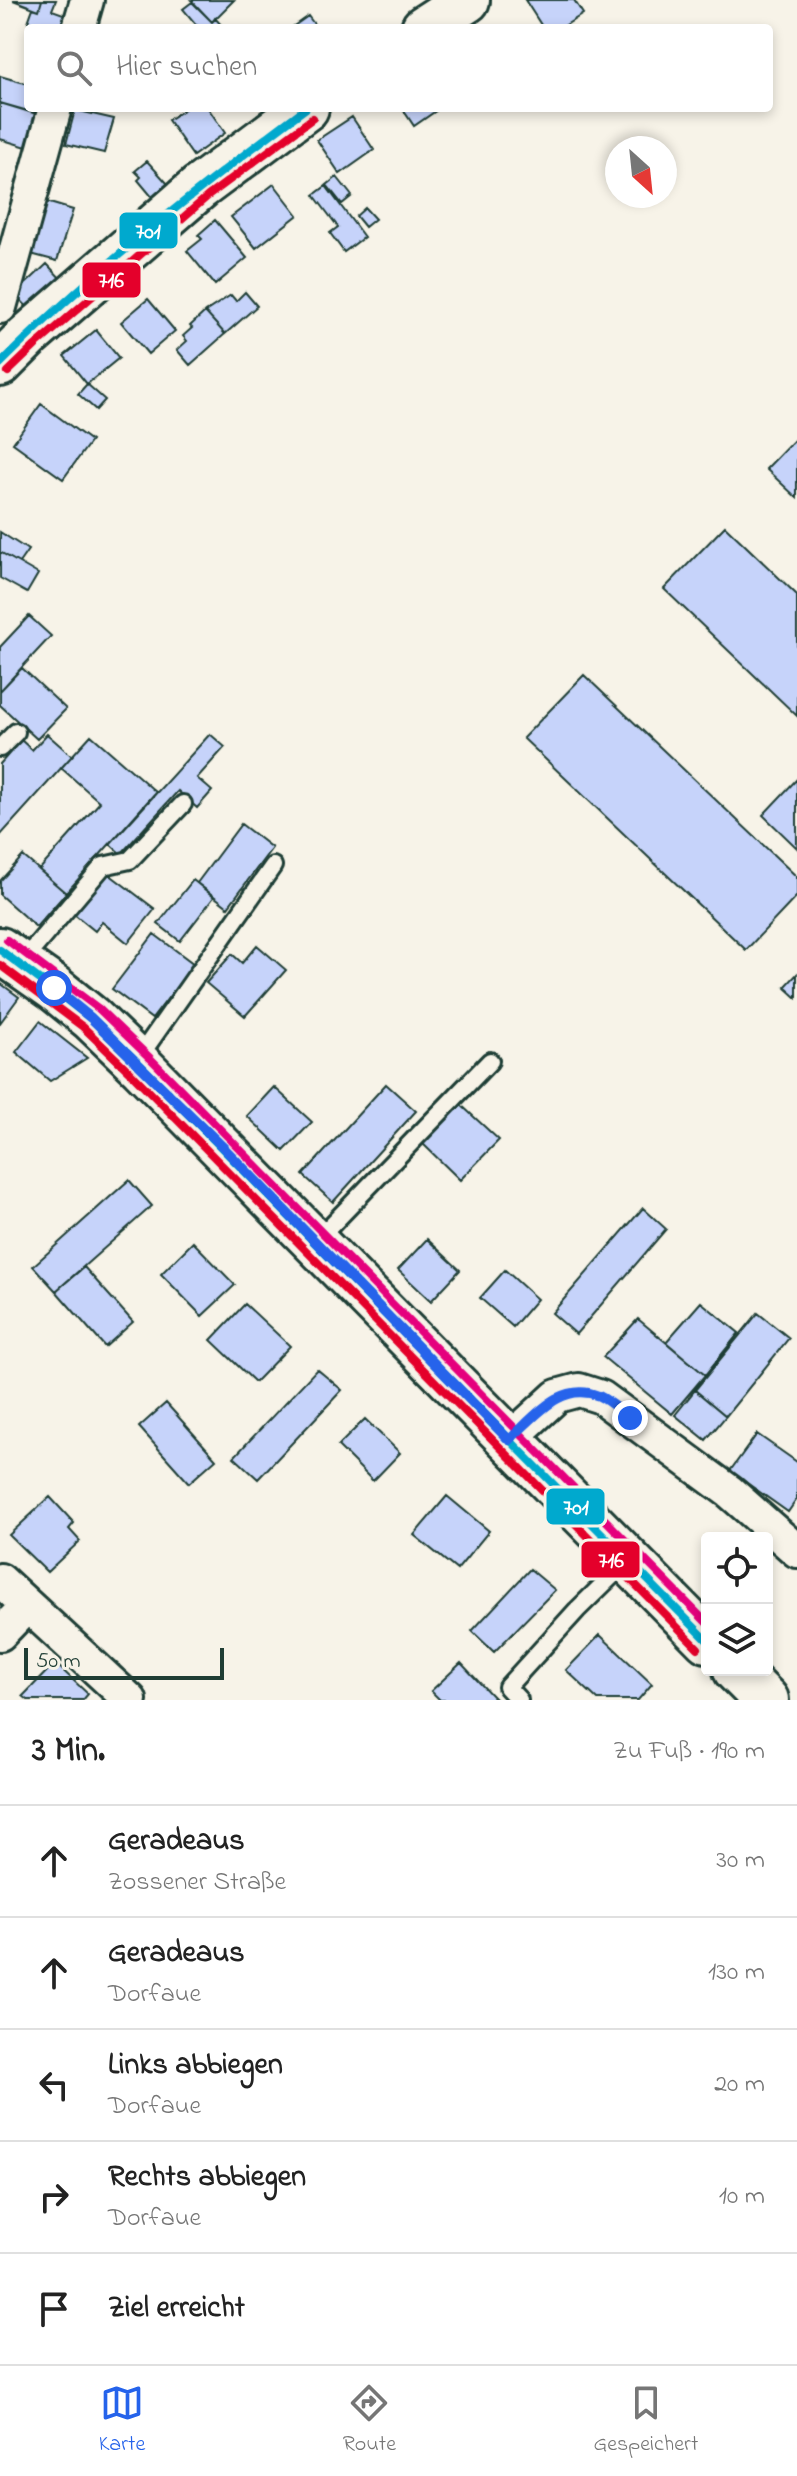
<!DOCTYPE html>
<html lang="de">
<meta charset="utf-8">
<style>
body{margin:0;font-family:"Indie Flower",sans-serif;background:#f6f6f6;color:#222}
.controls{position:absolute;right:24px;bottom:24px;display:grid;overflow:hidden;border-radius:8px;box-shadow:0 4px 12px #0003}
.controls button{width:72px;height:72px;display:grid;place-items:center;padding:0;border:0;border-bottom:2px solid #e0e0e0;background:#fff;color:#222;font:40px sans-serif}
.compass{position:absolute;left:605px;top:136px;width:72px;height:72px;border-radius:50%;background:#fff;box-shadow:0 4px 12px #0003;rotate:153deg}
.scale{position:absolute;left:24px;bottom:20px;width:200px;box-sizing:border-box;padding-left:8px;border:4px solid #1f3d34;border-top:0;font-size:22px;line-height:28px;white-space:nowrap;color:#1f3d34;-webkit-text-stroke:6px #f7f3e8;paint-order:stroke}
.stop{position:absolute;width:24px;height:24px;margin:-18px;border:6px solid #2563eb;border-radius:50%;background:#fff}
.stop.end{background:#2563eb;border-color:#fff;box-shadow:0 2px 8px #0008}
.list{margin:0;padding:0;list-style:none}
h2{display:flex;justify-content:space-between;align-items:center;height:104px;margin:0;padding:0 32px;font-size:34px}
h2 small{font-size:26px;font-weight:400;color:#767676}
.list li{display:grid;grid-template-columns:52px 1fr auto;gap:24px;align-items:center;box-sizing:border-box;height:112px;padding:0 32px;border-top:2px solid #e0e0e0}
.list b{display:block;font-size:30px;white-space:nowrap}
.list p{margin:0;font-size:26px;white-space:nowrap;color:#767676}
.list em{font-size:26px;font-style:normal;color:#767676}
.icon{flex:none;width:44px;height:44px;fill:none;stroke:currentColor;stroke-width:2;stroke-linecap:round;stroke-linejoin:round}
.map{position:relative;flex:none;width:797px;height:1700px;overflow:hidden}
.search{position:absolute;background:#fff;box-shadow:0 4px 12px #0003;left:24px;right:24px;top:24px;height:88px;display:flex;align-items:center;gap:20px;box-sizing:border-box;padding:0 28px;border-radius:8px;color:#767676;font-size:30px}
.sheet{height:664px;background:#fff}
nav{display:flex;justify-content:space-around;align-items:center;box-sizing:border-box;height:112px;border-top:2px solid #e0e0e0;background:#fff;font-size:22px;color:#767676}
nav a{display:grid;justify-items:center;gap:4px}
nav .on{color:#2563eb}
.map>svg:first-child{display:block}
.building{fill:#c6d3fa;stroke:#1f3d34;stroke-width:2}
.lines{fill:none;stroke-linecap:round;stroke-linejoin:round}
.lane-casing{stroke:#1f3d34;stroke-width:22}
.street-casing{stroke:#1f3d34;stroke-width:38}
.secondary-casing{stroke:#1f3d34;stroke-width:50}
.lane{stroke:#f7f3e8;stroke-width:16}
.street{stroke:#f7f3e8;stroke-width:32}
.secondary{stroke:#f7f3e8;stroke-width:44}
.bus-1-casing{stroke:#f7f3e8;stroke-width:14}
.bus-2-casing{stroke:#f7f3e8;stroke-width:14}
.bus-3-casing{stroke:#f7f3e8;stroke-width:14}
.bus-1{stroke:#00a9ce;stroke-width:8}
.bus-2{stroke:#e4002b;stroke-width:8}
.bus-3{stroke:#e5007d;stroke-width:8}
.route{stroke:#2563eb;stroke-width:10}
.line-badge{stroke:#f7f3e8;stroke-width:3}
.badge-label{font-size:22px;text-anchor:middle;font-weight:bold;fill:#fff}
</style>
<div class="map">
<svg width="797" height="1700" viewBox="0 0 797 1700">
<rect width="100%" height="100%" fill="#f7f3e8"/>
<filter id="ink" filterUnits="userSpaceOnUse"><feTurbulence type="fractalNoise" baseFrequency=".0125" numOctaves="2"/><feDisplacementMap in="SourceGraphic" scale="16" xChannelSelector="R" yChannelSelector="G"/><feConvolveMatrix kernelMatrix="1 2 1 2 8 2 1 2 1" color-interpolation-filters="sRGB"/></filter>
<g filter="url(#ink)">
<path class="building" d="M13,0h29l-3,10z
M42,0h14l-4,10 17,6 -5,12h-19l-17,-6 5,-14 6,2z
M191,0h43l-22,22z
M525,0h49l9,14 -22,14h-18z
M192,2l20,20 3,-4 9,10h-25l-16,-19z
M308,16l9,12h-26z
M0,76l28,8v24h8l-1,5 -35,-10z
M0,103l40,12 -10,33 -30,-9z
M186,108h22l17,25 -32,23 -25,-36z
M402,108h38l-26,18z
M75,110l39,9 -10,34 -38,-9z
M352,117l22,33 -34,24 -23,-34z
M147,161l21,23 -15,14 -15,-18 3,-3 -6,-6z
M337,177l15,19 -10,8 -15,-19z
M274,184l24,31 -42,33 -25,-31z
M326,186l38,51 -20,15 -14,-19 8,-6 -24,-32z
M43,201l30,9 -16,51 -30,-8z
M365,208l10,11 -10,8 -9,-11z
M215,220l32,38 -32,27 -28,-34 15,-12 -4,-4z
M47,264l16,17 -32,30 -16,-17z
M245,292l12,14 -32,28 -20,-22 26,-17 5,6z
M148,299l27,32 -27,23 -27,-32z
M205,312l20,22 -35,31 -13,-15 10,-9 -4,-5 9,-8 -2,-2z
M96,330l23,28 -32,26 -23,-28z
M87,384l18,16 -9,10 -18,-16z
M41,404l50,37 -28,38 -50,-36z
M797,437v61l-31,-29z
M725,526l72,69v121l-133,-127z
M0,532l28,18 -9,13 -19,-11z
M0,552l38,22 -11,19 -27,-15z
M29,616l22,20 -51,55v-44z
M22,668l44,41 -29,30 -37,-34v-14z
M584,675l213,202v19l-51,54 -223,-212z
M47,734l25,22 -72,80v-72l21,-24 11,10z
M210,734l15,13 -28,31 15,13 -15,17 -19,-17 -57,63 -11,-10z
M91,735l65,57 -90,101 -27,-23 61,-68 -39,-34z
M797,779v69l-34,-33z
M241,824l31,24 -44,59 -31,-24z
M23,856l43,37 -30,34 -36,-32v-14z
M105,871l50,38 -27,34 -26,-21 -7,9 -22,-18z
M193,880l21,17 -34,44 -22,-17z
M154,934l40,30 -42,55 -40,-30z
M257,945l29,25 -41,46 -39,-33 26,-29 10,9z
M797,974v24l-12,-11z
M0,983l19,14 -19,26z
M40,1021l47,37 -37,23 -34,-29z
M386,1084l30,27 -83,91 -30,-27z
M274,1087l38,35 -28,29 -37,-35z
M459,1103l40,37 -39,40 -39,-38z
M129,1180l23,26 -96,85 -23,-25z
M643,1208l23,21 -90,105 -24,-21z
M427,1239l33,31 -29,31 -33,-31z
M193,1242l42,43 -33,31 -41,-42z
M84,1267l49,55 -28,25 -49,-56z
M505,1270l32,29 -24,28 -33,-29z
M701,1302l38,31 -34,42 -39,-33z
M245,1304l45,42 -35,36 -44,-42z
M758,1313l31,25 -63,78 -31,-26z
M638,1319l67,56 -33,39 -69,-57z
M317,1369l25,21 -84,89 -24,-22z
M695,1390l31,26 -20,24 -31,-25z
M166,1403l50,56 -27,24 -50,-56z
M365,1419l35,34 -27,28 -35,-35z
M757,1434l40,28v37l-9,13 -58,-41z
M447,1496l42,35 -32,39 -43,-35z
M50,1497l24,26 -5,6 11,12 -33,31 -38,-37z
M530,1569l25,21 -61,62 -22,-21z
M600,1635l52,49 -14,16h-40l-32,-30z
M55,1663l33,31 -5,6h-55l-5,-4z
M461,1663l35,37h-56l-9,-9z"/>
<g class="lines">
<defs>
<path id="lane" d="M0,748l16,-16
M22,962l81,-96 27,-6 53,-56
M137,1060l136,-194
M316,1241l174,-180
M519,1700l-12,-13 70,-77 50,-49"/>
<path id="street" d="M79,28l8,-28
M0,307l55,-199
M509,1440l48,-44 22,-6 22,7 129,95 67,59
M0,1580l130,120
M0,1634l27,-28"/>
<path id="secondary" d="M424,28l43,-28
M0,364l27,-27 173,-150 106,-79
M0,950l54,38 37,30 51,49 565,573
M736,1670l30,30"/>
</defs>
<use href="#lane" class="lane-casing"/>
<use href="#street" class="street-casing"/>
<use href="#secondary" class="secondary-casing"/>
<use href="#lane" class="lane"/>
<use href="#street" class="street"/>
<use href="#secondary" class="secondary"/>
<defs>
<path id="bus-1" d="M0,364c94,-94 200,-177 306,-256
M0,950l91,68 51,49 565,573"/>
<path id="bus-2" d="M8,372l27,-26 173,-150 105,-78
M0,965l83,62 51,49 564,572"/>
<path id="bus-3" d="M7,940l92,69 51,49 557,565"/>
</defs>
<use href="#bus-1" class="bus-1-casing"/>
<use href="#bus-2" class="bus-2-casing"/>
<use href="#bus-3" class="bus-3-casing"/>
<use href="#bus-1" class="bus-1"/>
<use href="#bus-2" class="bus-2"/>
<use href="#bus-3" class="bus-3"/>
</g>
</g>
<g class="lines" filter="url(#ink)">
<path class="route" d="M54,988l37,30 131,128 287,294c26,-23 52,-60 90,-44 11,5 21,15 31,22"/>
</g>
<g class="line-badge">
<rect x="118" y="211" width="61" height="39" rx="8" fill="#00a9ce"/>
<rect x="81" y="261" width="61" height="38" rx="8" fill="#e4002b"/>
<rect x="545" y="1487" width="61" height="39" rx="8" fill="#00a9ce"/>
<rect x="580" y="1540" width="61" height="39" rx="8" fill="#e4002b"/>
</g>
<g class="badge-label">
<text x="148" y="238">701</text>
<text x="111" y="287">716</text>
<text x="576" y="1514">701</text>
<text x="611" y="1567">716</text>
</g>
</svg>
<div class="controls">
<button><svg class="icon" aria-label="locate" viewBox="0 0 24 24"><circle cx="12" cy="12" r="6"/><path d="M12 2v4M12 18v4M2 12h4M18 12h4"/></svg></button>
<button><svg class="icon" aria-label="layers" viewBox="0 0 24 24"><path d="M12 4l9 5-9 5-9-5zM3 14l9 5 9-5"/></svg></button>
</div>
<svg class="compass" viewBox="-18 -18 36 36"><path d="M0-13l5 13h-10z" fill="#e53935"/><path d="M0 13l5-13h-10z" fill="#767676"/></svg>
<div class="scale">50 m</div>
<div class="stop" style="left:54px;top:988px"></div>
<div class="stop end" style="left:630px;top:1418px"></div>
<div class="search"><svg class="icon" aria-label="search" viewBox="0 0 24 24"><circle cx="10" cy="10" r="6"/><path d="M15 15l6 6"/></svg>Hier suchen</div>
</div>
<section class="sheet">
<h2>3 Min.<small>Zu Fuß · 190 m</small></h2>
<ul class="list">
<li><svg class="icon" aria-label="ahead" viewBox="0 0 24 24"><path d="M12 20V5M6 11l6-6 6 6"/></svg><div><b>Geradeaus</b><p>Zossener Straße</p></div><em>30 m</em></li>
<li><svg class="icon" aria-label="ahead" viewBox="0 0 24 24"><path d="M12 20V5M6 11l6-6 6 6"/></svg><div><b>Geradeaus</b><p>Dorfaue</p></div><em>130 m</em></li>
<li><svg class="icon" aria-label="left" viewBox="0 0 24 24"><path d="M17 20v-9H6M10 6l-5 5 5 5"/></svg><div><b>Links abbiegen</b><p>Dorfaue</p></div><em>20 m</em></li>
<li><svg class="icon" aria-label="right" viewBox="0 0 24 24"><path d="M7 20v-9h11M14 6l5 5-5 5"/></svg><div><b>Rechts abbiegen</b><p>Dorfaue</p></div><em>10 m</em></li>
<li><svg class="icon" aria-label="arrive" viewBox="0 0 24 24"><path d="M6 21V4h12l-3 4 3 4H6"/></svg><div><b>Ziel erreicht</b></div></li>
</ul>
</section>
<nav>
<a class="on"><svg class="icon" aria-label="map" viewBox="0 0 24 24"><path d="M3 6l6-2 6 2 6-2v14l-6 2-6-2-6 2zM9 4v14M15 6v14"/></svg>Karte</a>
<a><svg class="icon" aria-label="directions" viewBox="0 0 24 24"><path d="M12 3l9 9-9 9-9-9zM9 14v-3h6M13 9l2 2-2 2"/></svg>Route</a>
<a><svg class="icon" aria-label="saved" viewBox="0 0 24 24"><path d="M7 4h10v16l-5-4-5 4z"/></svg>Gespeichert</a>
</nav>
